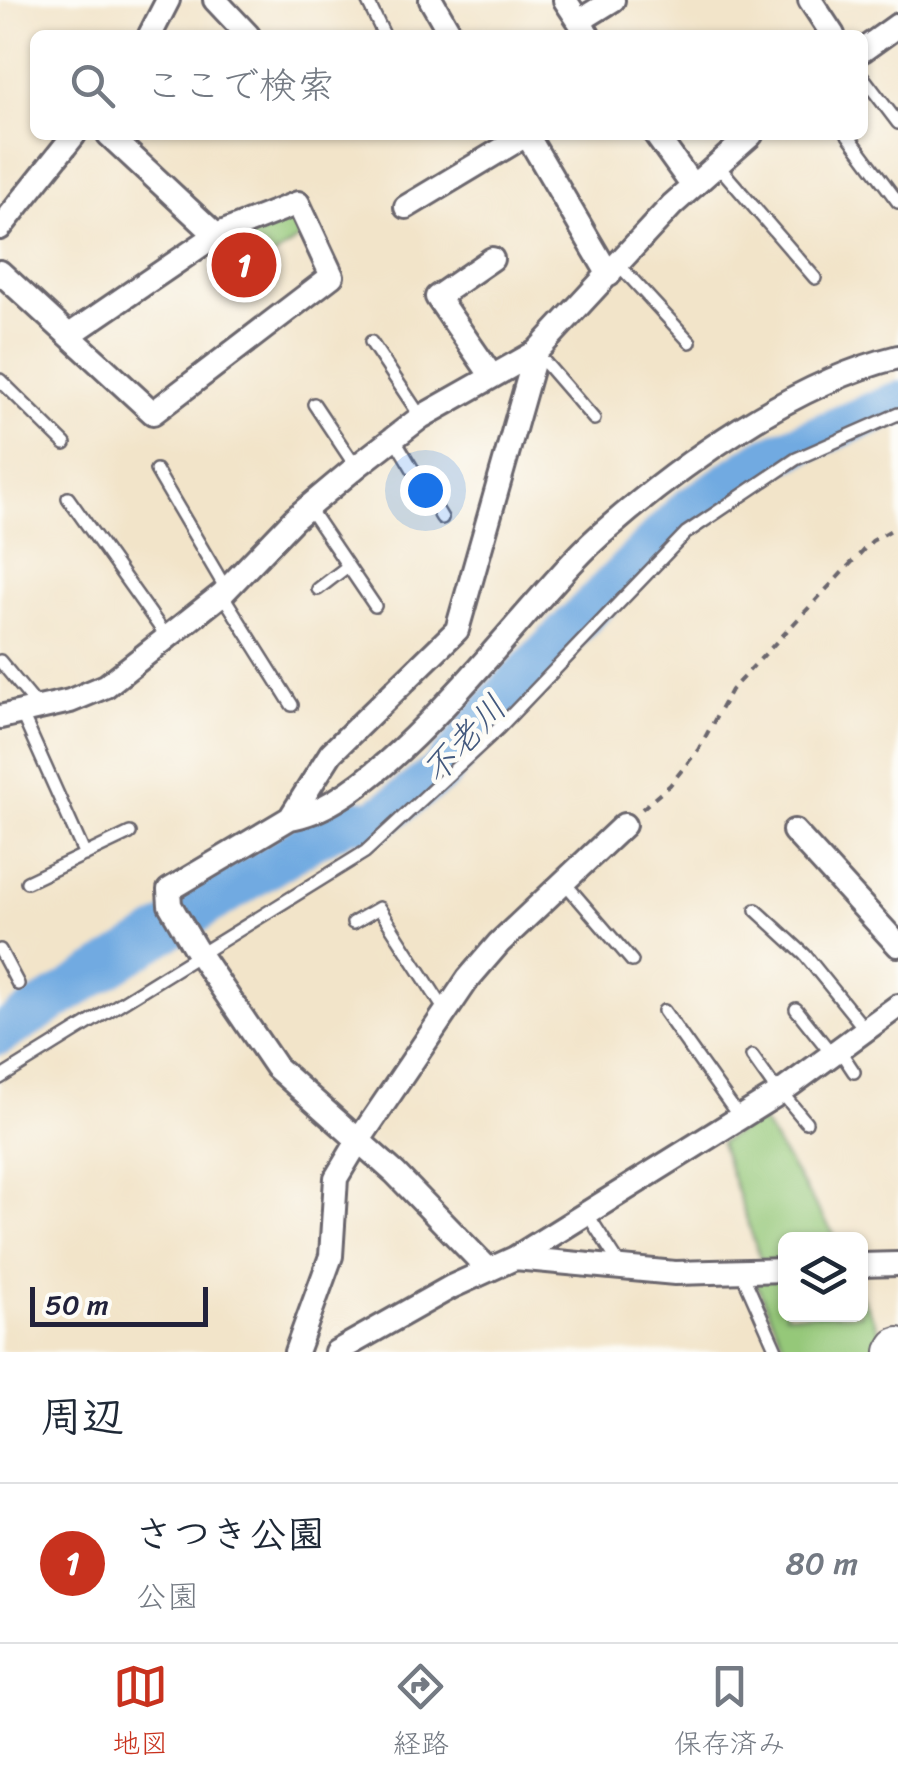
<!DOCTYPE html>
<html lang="ja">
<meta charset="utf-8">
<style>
body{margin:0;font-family:Sriracha,"Klee One",sans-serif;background:#f6f6f7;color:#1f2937}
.controls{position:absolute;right:30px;bottom:30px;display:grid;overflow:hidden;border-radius:15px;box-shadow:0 2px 8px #0004}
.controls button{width:90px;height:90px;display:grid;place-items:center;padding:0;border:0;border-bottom:2px solid #e0e1e3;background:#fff;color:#1f2937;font:50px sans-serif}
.scale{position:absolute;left:30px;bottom:25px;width:178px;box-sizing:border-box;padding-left:10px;border:5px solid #22223b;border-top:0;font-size:28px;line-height:35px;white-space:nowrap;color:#22223b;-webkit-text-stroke:8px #fdfcf7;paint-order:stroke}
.you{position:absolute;left:425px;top:490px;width:35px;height:35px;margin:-25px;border:8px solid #fff;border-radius:50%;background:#1a73e8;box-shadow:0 0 0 15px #1a73e833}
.badge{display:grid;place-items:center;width:65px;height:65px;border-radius:50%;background:#c8321e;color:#fff;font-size:32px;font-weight:700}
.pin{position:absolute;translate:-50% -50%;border:5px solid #fff;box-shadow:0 2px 10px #0006}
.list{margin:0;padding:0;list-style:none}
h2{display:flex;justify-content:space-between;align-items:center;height:130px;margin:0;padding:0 40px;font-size:42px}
h2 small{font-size:32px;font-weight:400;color:#747a83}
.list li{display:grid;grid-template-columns:65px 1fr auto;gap:30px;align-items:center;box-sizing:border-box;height:160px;padding:0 40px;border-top:2px solid #e0e1e3}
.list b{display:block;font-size:38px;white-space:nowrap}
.list p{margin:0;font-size:32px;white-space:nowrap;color:#747a83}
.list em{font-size:32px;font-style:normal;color:#747a83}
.icon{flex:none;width:55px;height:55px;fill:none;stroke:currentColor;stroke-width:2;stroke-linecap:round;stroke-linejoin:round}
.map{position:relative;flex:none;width:898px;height:1352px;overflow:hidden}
.search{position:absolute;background:#fff;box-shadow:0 2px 8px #0004;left:30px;right:30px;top:30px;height:110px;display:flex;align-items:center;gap:25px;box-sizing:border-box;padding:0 35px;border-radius:15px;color:#747a83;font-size:38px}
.sheet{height:290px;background:#fff}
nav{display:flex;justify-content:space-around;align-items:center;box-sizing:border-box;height:140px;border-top:2px solid #e0e1e3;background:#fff;font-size:28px;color:#747a83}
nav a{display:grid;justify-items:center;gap:5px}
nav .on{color:#c8321e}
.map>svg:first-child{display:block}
.green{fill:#95c879;stroke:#5c755a;stroke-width:2.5}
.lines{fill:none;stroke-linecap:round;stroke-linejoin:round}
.river{stroke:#71aae1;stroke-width:42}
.lane-casing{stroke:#6b666d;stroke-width:16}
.street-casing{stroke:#6b666d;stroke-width:28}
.primary-casing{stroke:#6b666d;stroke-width:42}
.path{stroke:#6b666d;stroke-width:4;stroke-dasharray:8 8;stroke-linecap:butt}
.lane{stroke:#fff;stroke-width:11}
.street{stroke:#fff;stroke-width:22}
.primary{stroke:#fff;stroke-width:38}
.labels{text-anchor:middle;stroke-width:9;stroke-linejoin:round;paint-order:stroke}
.water-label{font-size:35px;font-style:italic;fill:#42587d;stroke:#fdfcf7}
</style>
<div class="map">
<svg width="898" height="1352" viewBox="0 0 898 1352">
<rect width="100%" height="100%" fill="#fdfcf7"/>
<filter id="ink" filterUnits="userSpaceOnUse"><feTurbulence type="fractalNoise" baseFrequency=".01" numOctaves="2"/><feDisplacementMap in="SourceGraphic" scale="20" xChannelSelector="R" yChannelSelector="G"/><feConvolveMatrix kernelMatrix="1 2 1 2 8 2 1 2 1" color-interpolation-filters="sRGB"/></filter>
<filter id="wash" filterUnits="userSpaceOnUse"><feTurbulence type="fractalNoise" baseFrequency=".0048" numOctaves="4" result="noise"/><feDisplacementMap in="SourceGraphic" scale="40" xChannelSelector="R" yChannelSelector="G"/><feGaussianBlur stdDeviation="2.25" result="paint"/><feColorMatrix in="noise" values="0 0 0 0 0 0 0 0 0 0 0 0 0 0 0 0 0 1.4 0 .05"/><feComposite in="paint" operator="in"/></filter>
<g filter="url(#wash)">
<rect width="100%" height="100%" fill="#f2e4c9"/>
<path class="green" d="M289,217l13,19 -64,47 -25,-36z
M760,1118l77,121 -51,1 -1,20 -24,1 -41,-118z
M785,1276l1,38h74l1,-19 21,41 -11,16h-84l-31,-69 3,-5z"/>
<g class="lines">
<path class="river" d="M0,1034l315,-196 34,-18 26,1 66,-49 60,-73 185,-188 78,-52 134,-57"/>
</g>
</g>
<g filter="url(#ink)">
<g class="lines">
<defs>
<path id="lane" d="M367,0l17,35
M863,77l35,46
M848,135l50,67
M715,162l100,116
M619,265l71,77
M371,342l50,75
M536,352l58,67
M0,380l65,64
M314,404l42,63
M394,438l48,80
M156,470l70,119
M68,498l99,139
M308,507l67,99
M318,589l30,-23
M222,594l70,111
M0,661l39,47
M21,712l64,143
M27,882l103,-49
M564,882l68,79
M756,910l49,45 59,73
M353,923l26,-15 65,101
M0,950l18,34
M796,1009l35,44
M664,1011l76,107
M838,1048l16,24
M752,1056l27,38
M0,1078l365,-226 133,-123 188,-196 110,-74 102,-45
M781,1092l25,30
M586,1212l36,56
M742,1273l35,79"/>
<path id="street" d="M215,0l33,35
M431,0l20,35
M565,0l23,35
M810,0l23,35
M579,21l34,-21
M150,35l18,-35
M863,50l35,-25
M527,135l82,140
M656,135l36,50
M406,207l120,-72
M0,228l74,-93
M0,272l153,141 179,-137 -34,-73 -82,32 -107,-100
M71,334l145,-99
M491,375l-54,-78 55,-38
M0,717l70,-16 36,-15 116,-92 72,-75 62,-52 65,-50 115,-65 136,-147 79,-70
M290,818c96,-13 234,-215 310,-283 81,-71 193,-152 298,-178
M794,831l104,114
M515,1258l160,15 111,-3
M860,1265l38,-1
M489,1270l-94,-97 -119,-106 -81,-119 -25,-43 -1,-15 121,-72 41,-65 126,-123 79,-278
M296,1352l35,-96 5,-78 21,-35 111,-164 31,-36 125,-118
M336,1352l115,-65 64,-29 266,-166 117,-86"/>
<path id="primary" d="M895,1352l3,-5"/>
</defs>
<use href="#lane" class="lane-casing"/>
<use href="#street" class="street-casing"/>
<use href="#primary" class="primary-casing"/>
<path class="path" d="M642,809l28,-24 28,-35 33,-60 141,-149 26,-15"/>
<use href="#lane" class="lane"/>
<use href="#street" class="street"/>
<use href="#primary" class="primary"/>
</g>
</g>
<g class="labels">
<g class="water-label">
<text transform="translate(464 739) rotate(-47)" y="12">不老川</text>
</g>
</g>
</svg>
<div class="controls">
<button><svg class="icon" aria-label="layers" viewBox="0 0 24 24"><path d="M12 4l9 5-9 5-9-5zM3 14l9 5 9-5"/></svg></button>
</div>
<div class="scale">50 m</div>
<div class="you"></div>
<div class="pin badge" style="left:244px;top:265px">1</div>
<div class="search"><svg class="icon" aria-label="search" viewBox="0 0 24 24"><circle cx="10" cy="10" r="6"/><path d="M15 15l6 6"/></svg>ここで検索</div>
</div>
<section class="sheet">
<h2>周辺<small></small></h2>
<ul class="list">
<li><span class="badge">1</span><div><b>さつき公園</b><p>公園</p></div><em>80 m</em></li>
</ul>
</section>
<nav>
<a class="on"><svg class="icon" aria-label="map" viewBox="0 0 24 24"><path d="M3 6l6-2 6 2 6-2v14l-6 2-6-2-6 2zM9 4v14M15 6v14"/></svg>地図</a>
<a><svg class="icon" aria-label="directions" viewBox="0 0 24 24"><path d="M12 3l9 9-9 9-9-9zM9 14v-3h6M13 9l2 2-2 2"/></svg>経路</a>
<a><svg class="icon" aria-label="saved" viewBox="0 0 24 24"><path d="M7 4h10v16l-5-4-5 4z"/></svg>保存済み</a>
</nav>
